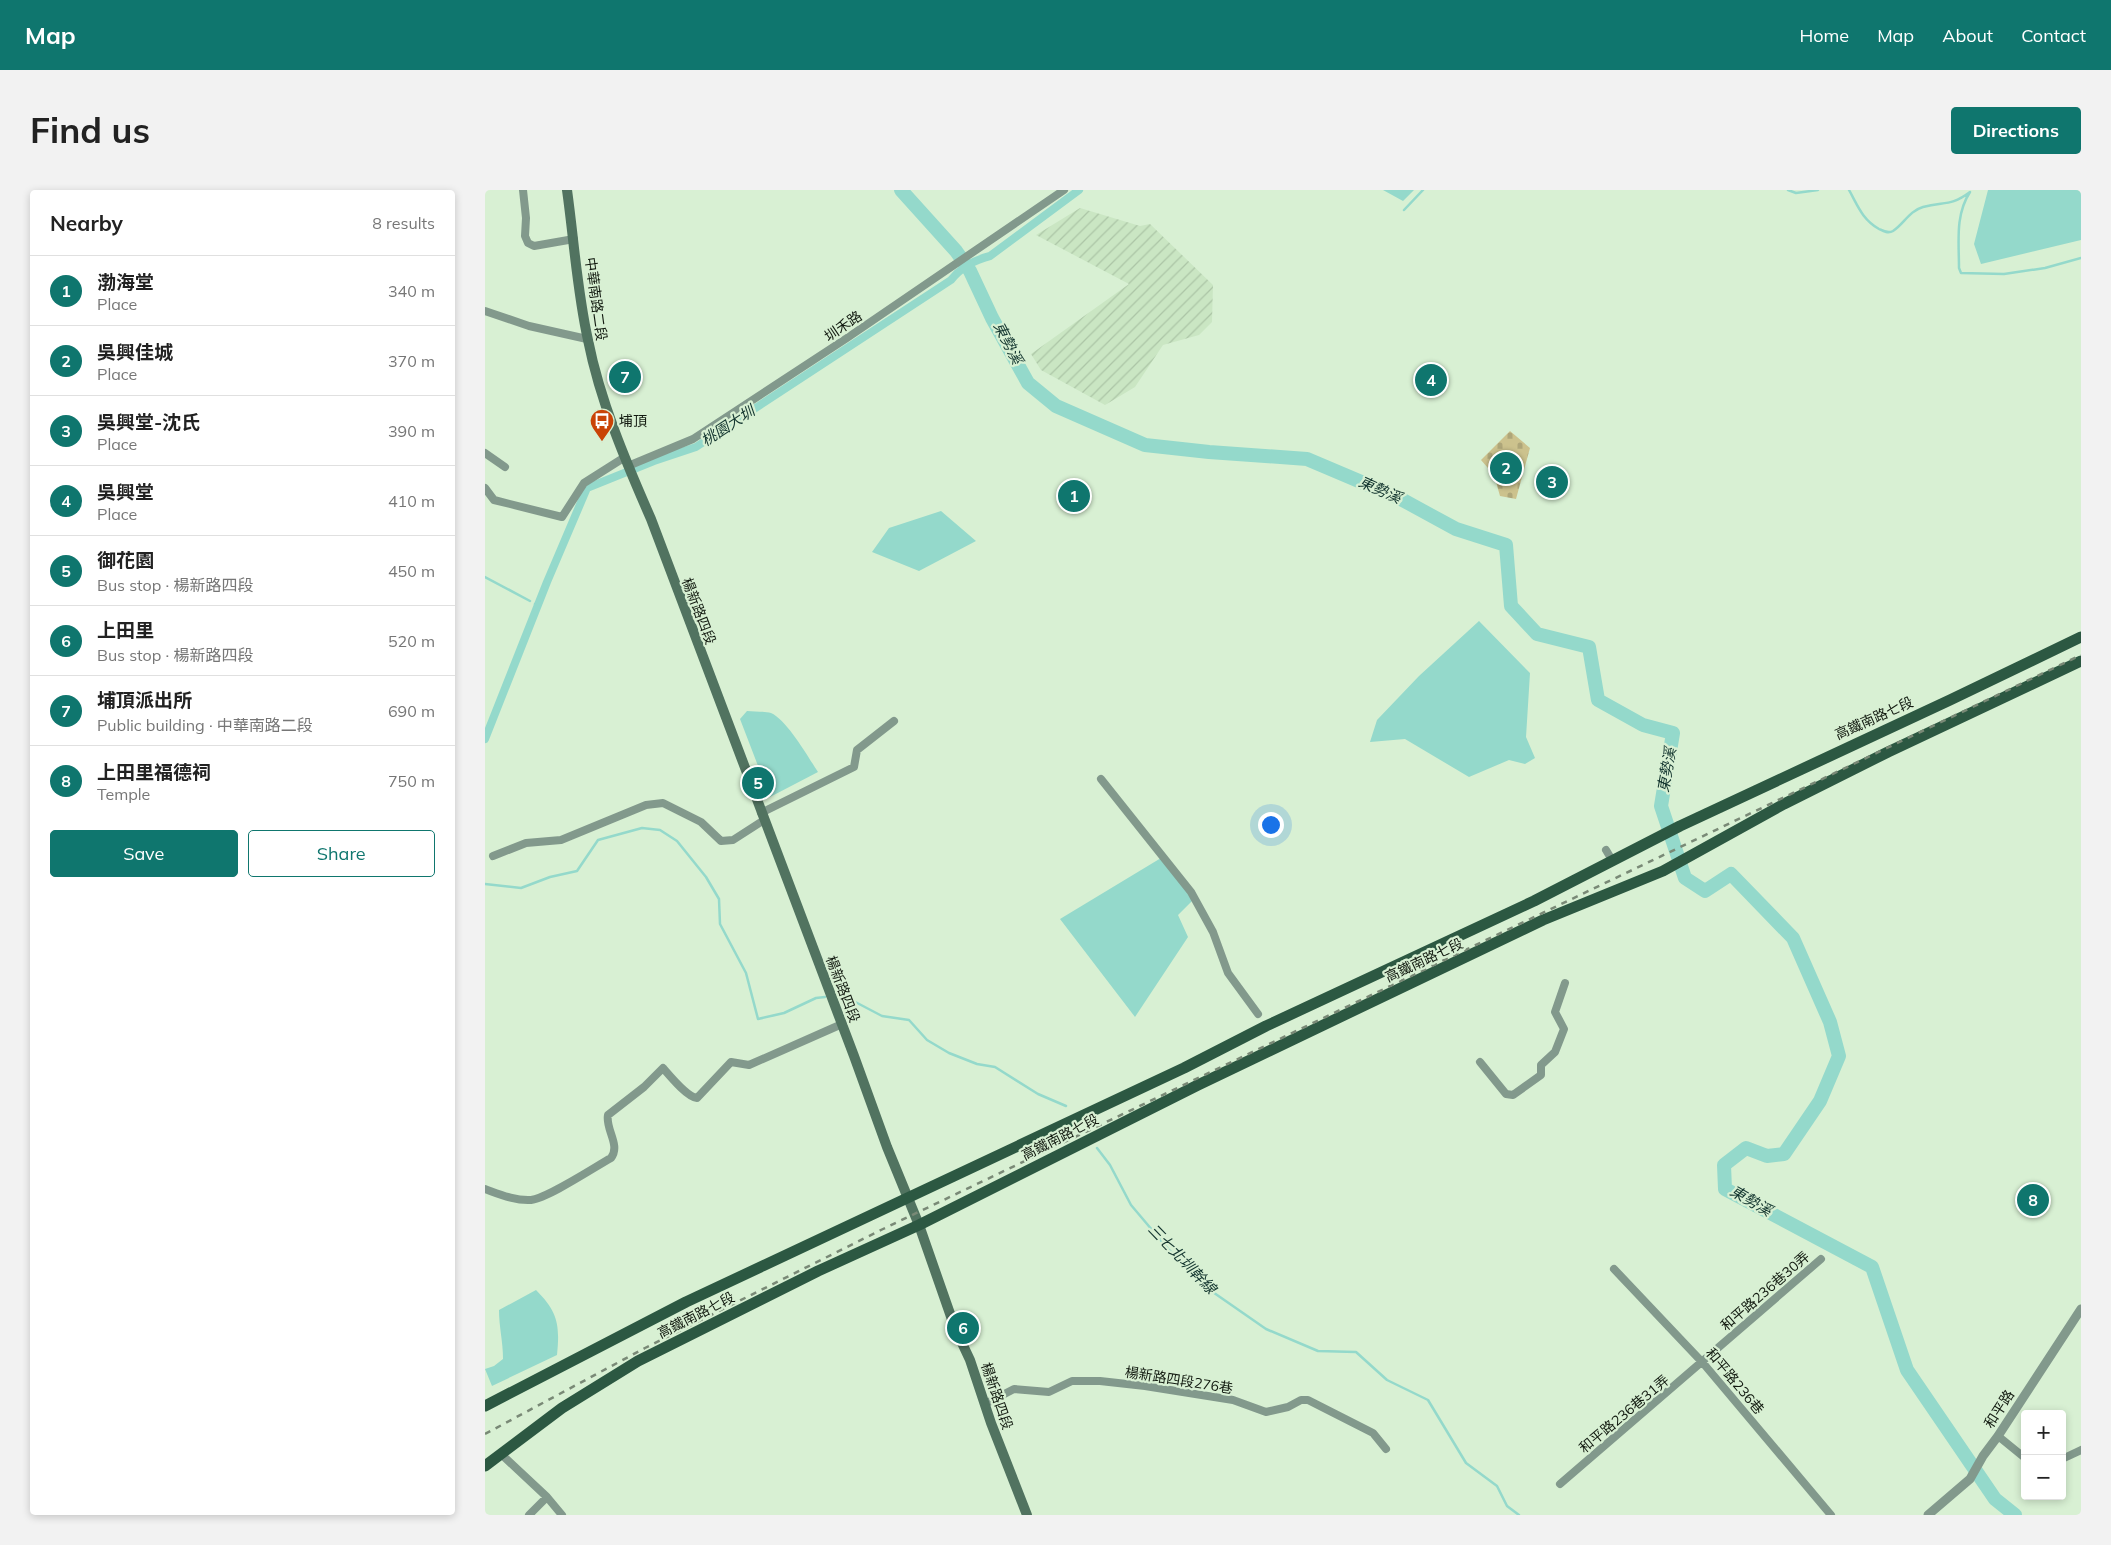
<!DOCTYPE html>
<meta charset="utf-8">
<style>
body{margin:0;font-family:Mulish,"Noto Sans TC",sans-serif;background:#f2f2f2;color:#222}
.controls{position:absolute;right:15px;bottom:15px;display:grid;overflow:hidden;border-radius:5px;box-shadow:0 2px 8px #0003}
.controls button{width:45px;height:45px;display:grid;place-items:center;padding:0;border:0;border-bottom:1px solid #e0e0e0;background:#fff;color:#222;font:25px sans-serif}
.you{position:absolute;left:785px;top:634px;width:18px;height:18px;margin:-12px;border:4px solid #fff;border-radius:50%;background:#1a73e8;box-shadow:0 0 0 8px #1a73e833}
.badge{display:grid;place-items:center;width:32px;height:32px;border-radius:50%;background:#0f766e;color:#fff;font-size:16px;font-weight:700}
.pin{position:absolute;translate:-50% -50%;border:2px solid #fff;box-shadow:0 1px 5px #0006}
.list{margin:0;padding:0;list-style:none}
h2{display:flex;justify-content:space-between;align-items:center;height:65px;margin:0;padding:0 20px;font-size:21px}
h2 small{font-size:16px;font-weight:400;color:#767676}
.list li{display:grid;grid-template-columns:32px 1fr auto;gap:15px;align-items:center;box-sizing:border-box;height:70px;padding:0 20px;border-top:1px solid #e0e0e0}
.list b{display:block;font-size:19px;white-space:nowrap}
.list p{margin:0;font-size:16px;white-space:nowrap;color:#767676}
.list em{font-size:16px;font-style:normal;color:#767676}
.actions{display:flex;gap:10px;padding:15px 20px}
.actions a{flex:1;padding:11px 0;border:1px solid #0f766e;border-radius:5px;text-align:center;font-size:18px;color:#0f766e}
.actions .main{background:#0f766e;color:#fff}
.map{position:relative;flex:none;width:1596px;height:1325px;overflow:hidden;border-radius:5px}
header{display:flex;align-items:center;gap:30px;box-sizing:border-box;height:70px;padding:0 25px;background:#0f766e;color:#fff}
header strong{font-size:24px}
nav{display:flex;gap:28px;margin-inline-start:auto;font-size:18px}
.intro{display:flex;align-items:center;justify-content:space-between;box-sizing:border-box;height:120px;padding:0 30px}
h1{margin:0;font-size:35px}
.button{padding:12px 22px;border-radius:5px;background:#0f766e;color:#fff;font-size:18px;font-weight:700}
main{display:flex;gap:30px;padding:0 30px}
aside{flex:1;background:#fff;border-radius:5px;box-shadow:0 2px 8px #0003}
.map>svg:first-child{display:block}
.industrial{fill:url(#industrial-furrows)}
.cemetery{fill:url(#cemetery-stones)}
.water{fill:#94d9cb}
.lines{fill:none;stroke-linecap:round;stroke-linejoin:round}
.stream{stroke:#94d9cb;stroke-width:2.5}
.canal{stroke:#94d9cb;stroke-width:8}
.river{stroke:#94d9cb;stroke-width:14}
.minor{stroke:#82998c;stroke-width:8}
.tertiary{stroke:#82998c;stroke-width:9}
.secondary{stroke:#517360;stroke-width:10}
.primary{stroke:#2c5842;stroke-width:11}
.rail{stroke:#798976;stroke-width:2.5;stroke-dasharray:6 6;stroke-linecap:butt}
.labels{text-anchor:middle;stroke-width:4.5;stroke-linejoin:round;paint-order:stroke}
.street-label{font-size:14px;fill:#121a10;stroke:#d8f0d3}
.poi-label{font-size:14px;fill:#121a10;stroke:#d8f0d3;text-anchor:start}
.water-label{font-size:15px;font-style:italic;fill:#12342e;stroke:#d8f0d3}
</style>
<header>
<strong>Map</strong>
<nav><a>Home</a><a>Map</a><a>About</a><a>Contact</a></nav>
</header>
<div class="intro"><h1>Find us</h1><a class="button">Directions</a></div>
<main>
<aside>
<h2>Nearby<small>8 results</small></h2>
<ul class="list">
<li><span class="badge">1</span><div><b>渤海堂</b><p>Place</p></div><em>340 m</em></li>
<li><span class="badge">2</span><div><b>吳興佳城</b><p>Place</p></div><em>370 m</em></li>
<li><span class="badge">3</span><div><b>吳興堂-沈氏</b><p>Place</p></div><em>390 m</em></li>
<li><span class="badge">4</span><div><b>吳興堂</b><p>Place</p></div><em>410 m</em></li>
<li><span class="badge">5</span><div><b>御花園</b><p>Bus stop · 楊新路四段</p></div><em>450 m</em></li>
<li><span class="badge">6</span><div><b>上田里</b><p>Bus stop · 楊新路四段</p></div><em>520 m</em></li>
<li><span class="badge">7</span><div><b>埔頂派出所</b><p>Public building · 中華南路二段</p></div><em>690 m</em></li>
<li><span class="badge">8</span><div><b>上田里福德祠</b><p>Temple</p></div><em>750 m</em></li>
</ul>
<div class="actions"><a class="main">Save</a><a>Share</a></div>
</aside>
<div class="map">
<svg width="1596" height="1325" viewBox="0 0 1596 1325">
<defs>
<pattern id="industrial-furrows" width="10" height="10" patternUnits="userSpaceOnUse" patternTransform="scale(1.25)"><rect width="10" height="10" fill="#cae6c3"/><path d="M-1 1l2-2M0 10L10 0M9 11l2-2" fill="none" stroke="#acc5a6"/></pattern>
<pattern id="cemetery-stones" width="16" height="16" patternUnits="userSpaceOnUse" patternTransform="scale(1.25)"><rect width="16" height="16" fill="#ccc28d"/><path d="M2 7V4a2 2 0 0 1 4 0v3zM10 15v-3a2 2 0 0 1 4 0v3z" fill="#aea679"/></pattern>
</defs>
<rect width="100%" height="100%" fill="#d8f0d3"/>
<path class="industrial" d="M595,18l60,18 10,-2 63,61 -1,37 -13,13 -36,10 -28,42 -30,18 -64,-35 -10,-16 98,-70 -93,-49z"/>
<path class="cemetery" d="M1025,241l20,17 -14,51 -16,-3 -6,-21 -13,-15z"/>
<path class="water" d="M898,0h31l-11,11z
M1503,0h93v50l-100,24 -7,-20z
M456,321l35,30 -57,30 -47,-19 17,-24z
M994,431l51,52 -4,64 9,21 -10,6 -16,-4 -40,17 -64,-38 -35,3 7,-22 42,-44z
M262,521c7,1 18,0 24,2 16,7 37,44 47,59l-48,25 -30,-78z
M676,668l32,42 -15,15 10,22 -53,80 -75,-98z
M51,1100c22,22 24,35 21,65l-65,31 -7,-17 9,-3 9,-7c0,-17 -4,-32 -4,-49z"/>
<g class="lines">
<path class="stream" d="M1303,0l8,3 22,-3
M1364,0c9,16 13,29 30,39 4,2 9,5 14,2 11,-7 16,-20 30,-24 21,-6 27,0 47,-15 -15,23 -11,50 -11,76l2,5 43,1 41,-6 36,-10
M919,20l19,-20
M0,387l45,24
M50,414l3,1
M0,694l36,4 29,-11 27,-6 21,-31 44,-12 18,2 17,11 29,36 13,22 1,25 26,49 12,46 26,-6 32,-15 9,-1
M354,806l3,-1 40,21 27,4 18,20 22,13 28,11 18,3 43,27 28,12
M612,958l13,17 21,40 38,45 38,38 59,41 52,22 38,1 31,28 41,20 38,63 31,23 10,20 12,9"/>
<path class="canal" d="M0,549l62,-157 40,-94 67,-27 42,-14 255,-167c10,-13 23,-20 39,-24l89,-66"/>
<path class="river" d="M416,0l55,61 14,20 22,47 36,65 28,23 89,39 64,7 98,7 92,39 57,31 50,16 5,61 26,28 52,13 9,53 45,25 30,8 -12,73 24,72 20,13 26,-17 62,64 37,84 9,34 -19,45 -36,53 -17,2 -21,-8 -22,17 1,24 147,78 35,103 88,129 20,16"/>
<path class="minor" d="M38,0l3,28 -1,18 3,7 6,3 40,-7
M0,121l44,15 58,13
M0,263l20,14
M143,276l65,-27 154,-101 217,-148
M0,298l9,12 68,17 22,-34 41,-26
M616,589l90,113 22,40 15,41 30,41
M276,623l93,-46 3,-17 37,-29
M1121,660l6,10
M8,666l33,-13 35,-3 85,-35 17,-2 38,19 20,19 12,-1 31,-20
M995,872l26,32 7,1 28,-20v-10l14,-13 9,-23 -9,-17 10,-29
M0,999c14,5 30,12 46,11 17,-2 62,-32 80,-42 10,-13 -6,-29 -3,-43l36,-28 19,-19c7,8 24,29 34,30l34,-36 18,3 93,-41
M1129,1079l89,94 128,152
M500,1214l29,-15 35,3 23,-11h28l45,5 88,14 33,12 22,-5 13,-7h7l65,33 13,16
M1513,1246l27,22
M16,1264l46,43 15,18
M1577,1269l19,-9
M1075,1294l261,-225
M44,1325l18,-18"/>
<path class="tertiary" d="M1443,1325l42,-36 13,-23 15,-20 83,-127"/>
<path class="secondary" d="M82,0c7,50 10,101 21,150 12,61 38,122 63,179l203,537 33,91 32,78 36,103 15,32 21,63 36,92"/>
<path class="primary" d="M0,1216l201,-104 498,-234 82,-42 268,-125 146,-75 270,-126 131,-63
M0,1276l77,-58 76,-47 180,-90 101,-46 279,-140 345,-165 120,-49 121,-67 104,-52 193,-91"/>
<path class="rail" d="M0,1244l160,-86 238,-119 1198,-574"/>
</g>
<defs>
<symbol id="bus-pin" viewBox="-11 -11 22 30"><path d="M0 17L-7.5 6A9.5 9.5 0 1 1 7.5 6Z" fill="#c94306" stroke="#d8f0d3"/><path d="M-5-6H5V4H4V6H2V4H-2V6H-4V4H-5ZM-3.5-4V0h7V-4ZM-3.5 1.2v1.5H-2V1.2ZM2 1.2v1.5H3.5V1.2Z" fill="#fff"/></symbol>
</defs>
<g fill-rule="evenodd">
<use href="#bus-pin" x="103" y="217" width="28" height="38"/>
</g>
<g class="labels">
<g class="street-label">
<text transform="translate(111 109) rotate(82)" y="5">中華南路二段</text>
<text transform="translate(358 136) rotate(-34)" y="5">圳禾路</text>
<text transform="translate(214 421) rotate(69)" y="5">楊新路四段</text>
<text transform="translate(1389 528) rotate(-24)" y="5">高鐵南路七段</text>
<text transform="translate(939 770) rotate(-25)" y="5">高鐵南路七段</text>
<text transform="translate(358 799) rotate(69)" y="5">楊新路四段</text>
<text transform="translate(575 947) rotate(-27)" y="5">高鐵南路七段</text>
<text transform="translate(1280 1101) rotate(-41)" y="5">和平路236巷30弄</text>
<text transform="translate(211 1125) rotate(-27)" y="5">高鐵南路七段</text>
<text transform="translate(694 1190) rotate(9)" y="5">楊新路四段276巷</text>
<text transform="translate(1250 1191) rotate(50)" y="5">和平路236巷</text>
<text transform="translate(512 1206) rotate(71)" y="5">楊新路四段</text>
<text transform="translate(1514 1219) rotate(-57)" y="5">和平路</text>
<text transform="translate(1139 1224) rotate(-40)" y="5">和平路236巷31弄</text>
</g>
<g class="poi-label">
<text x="134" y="236">埔頂</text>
</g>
<g class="water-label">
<text transform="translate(523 153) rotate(63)" y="5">東勢溪</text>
<text transform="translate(243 236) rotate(-33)" y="5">桃園大圳</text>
<text transform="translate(895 300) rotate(24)" y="5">東勢溪</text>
<text transform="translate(1182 580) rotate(-80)" y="5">東勢溪</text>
<text transform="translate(1266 1011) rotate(30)" y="5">東勢溪</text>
<text transform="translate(697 1069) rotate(46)" y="5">三七北圳幹線</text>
</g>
</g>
</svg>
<div class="controls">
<button>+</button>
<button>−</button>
</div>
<div class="you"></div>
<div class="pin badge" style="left:589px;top:306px">1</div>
<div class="pin badge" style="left:1021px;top:278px">2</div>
<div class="pin badge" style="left:1067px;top:292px">3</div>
<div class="pin badge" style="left:946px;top:190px">4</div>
<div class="pin badge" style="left:273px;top:593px">5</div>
<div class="pin badge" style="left:478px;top:1138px">6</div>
<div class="pin badge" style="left:140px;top:187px">7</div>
<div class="pin badge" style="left:1548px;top:1010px">8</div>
</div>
</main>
